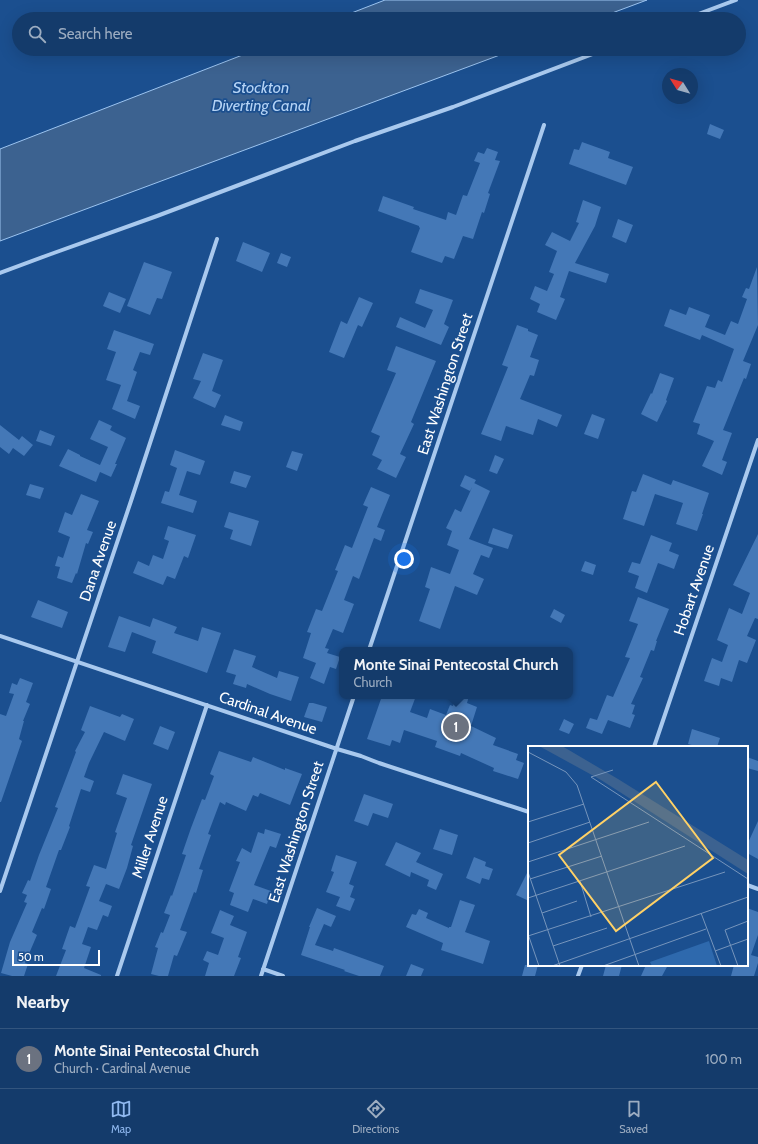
<!DOCTYPE html>
<meta charset="utf-8">
<style>
body{margin:0;font-family:Cabin,sans-serif;background:#1d4271;color:#f1f3f6}
.compass{position:absolute;left:662px;top:68px;width:36px;height:36px;border-radius:50%;background:#143b6b;box-shadow:0 4px 16px #0002;rotate:307deg}
.scale{position:absolute;left:12px;bottom:10px;width:88px;box-sizing:border-box;padding-left:4px;border:2px solid #fff;border-top:0;font-size:11px;line-height:14px;white-space:nowrap;color:#fff;-webkit-text-stroke:3px #1b4f8f;paint-order:stroke}
.you{position:absolute;left:404px;top:559px;width:14px;height:14px;margin:-10px;border:3px solid #fff;border-radius:50%;background:#1a73e8;box-shadow:0 0 0 6px #1a73e833}
.badge{display:grid;place-items:center;width:26px;height:26px;border-radius:50%;background:#90b9f0;color:#fff;font-size:13px;font-weight:700}
.pin{position:absolute;translate:-50% -50%;border:2px solid #fff;box-shadow:0 1px 4px #0006}
.popup{position:absolute;left:339px;top:647px;width:234px;height:52px;box-sizing:border-box;display:grid;place-content:center;border-radius:8px;background:#143b6b;filter:drop-shadow(0 1px 3px #0005);font-size:13px;white-space:nowrap;color:#9dadc1}
.popup b{font-size:15px;color:#f1f3f6}
.popup::after{content:'';position:absolute;left:50%;top:100%;margin-left:-8px;border:8px solid transparent;border-top-color:#143b6b}
.list{margin:0;padding:0;list-style:none}
h2{display:flex;justify-content:space-between;align-items:center;height:52px;margin:0;padding:0 16px;font-size:17px}
h2 small{font-size:13px;font-weight:400;color:#9dadc1}
.list li{display:grid;grid-template-columns:26px 1fr auto;gap:12px;align-items:center;box-sizing:border-box;height:60px;padding:0 16px;border-top:1px solid #33557e}
.list b{display:block;font-size:15px;white-space:nowrap}
.list p{margin:0;font-size:13px;white-space:nowrap;color:#9dadc1}
.list em{font-size:13px;font-style:normal;color:#9dadc1}
.icon{flex:none;width:22px;height:22px;fill:none;stroke:currentColor;stroke-width:2;stroke-linecap:round;stroke-linejoin:round}
.map{position:relative;flex:none;width:758px;height:976px;overflow:hidden}
.search{position:absolute;background:#143b6b;box-shadow:0 4px 16px #0002;left:12px;right:12px;top:12px;height:44px;display:flex;align-items:center;gap:10px;box-sizing:border-box;padding:0 14px;border-radius:22px;color:#9dadc1;font-size:15px}
.sheet{height:112px;background:#143b6b}
nav{display:flex;justify-content:space-around;align-items:center;box-sizing:border-box;height:56px;border-top:1px solid #33557e;background:#143b6b;font-size:11px;color:#9dadc1}
nav a{display:grid;justify-items:center;gap:2px}
nav .on{color:#90b9f0}
.map>svg:first-child{display:block}
.water{fill:#3c6290;stroke:#9cc4f0}
.building{fill:#4478b7}
.lines{fill:none;stroke-linecap:round;stroke-linejoin:round}
.street{stroke:#a9c9ee;stroke-width:4}
.labels{text-anchor:middle;stroke-width:3.5;stroke-linejoin:round;paint-order:stroke}
.street-label{font-size:15px;fill:#fff;stroke:#1b4f8f}
.water-label{font-size:16px;font-style:italic;fill:#b5d3f5;stroke:#1b4f8f}
.inset-road{fill:none;stroke:#7695bc;stroke-width:1}
.view{fill:#ffd166;fill-opacity:0.15;stroke:#ffd166;stroke-width:2}
.inset-edge{fill:none;stroke:#fff;stroke-width:2}
</style>
<div class="map">
<svg width="758" height="976" viewBox="0 0 758 976">
<rect width="100%" height="100%" fill="#1b4f8f"/>
<path class="water" d="M385,0h262l-51,19h-260z
M258,49h258l-516,192v-92z"/>
<path class="building" d="M710,124l14,6 -4,9 -13,-5z
M582,142l28,10 -2,6 25,9 -7,18 -57,-21 5,-15 5,1z
M487,148l11,4 -3,8 5,1 -12,32 2,1 -6,19 -2,-1 -9,27 -10,-3 -9,23 -9,-3 -3,7 -31,-11 9,-24 -1,-1v-1l-41,-15 5,-15 31,11 -1,2 33,11 2,-8 8,3 7,-20 4,1 13,-33 -6,-2 4,-9 6,2z
M583,200l18,7 -6,19 -20,37 34,11 -3,9 -37,-12 -9,26 5,2 -9,21 -19,-8 3,-8 -10,-5 5,-13 12,5 7,-17 -5,-2 8,-21 -12,-6 7,-13 18,9 9,-18 -3,-1z
M618,219l15,6 -7,18 -14,-6z
M243,242l27,11 -8,19 -26,-11z
M281,253l10,4 -4,10 -10,-4z
M144,262l28,10 -10,27 -5,-1 -7,17 -23,-9z
M757,267l1,58 -15,36 8,3 -5,15 -2,-1 -21,52 9,3 -10,27 5,2 -5,13 -20,-9 12,-25 -17,-7 3,-10 -7,-2 14,-36 8,2 3,-8 4,2 12,-33 -32,-14 -2,5 -36,-14 6,-17 16,6 3,-8 21,8 -5,12 20,8 6,-14 7,3 9,-25 -5,-2 4,-9 3,1z
M420,289l33,11 -9,24 5,3 -8,18 -45,-18 4,-10 25,11 8,-18 -18,-7z
M109,292l17,7 -6,14 -17,-7z
M359,297l14,6 -11,24 -4,-2 -14,33 -15,-6 12,-31 6,3z
M517,325l11,4v2l10,4 -8,22 9,3 -5,16 -4,-1 -10,24 42,16 -5,12 -19,-8 -5,16 -27,-9 -5,15 -20,-7 27,-67 -6,-2z
M114,330l40,14 -4,11 -10,-3 -7,18 4,2 -10,29 13,5 -5,13 -23,-10 9,-24 -15,-5 10,-28 -9,-3z
M396,346l40,15 -25,61 3,2 -14,30 6,3 -10,21 -19,-9 5,-9 -10,-5 8,-19 -9,-4 25,-59 -9,-3z
M203,353l20,7 -11,31 9,4 -6,13 -22,-10 8,-17 -8,-2z
M660,373l14,5 -8,22 1,1 -10,21 -16,-8 10,-21 1,1z
M592,414l13,5 -7,20 -14,-5z
M225,415l18,7 -3,9 -19,-6z
M99,420l13,6 -2,4 16,8 -11,26h2l-6,13 -11,-5 -4,10 -37,-16 9,-17 12,6v1l20,9 8,-18 -18,-8z
M0,425l19,15 3,-4 11,9 -9,11 -11,-8 -4,6 -9,-7z
M40,430l15,6 -4,10 -15,-5z
M175,450l30,11 -5,14 -13,-4 -8,24 18,6 -4,12 -32,-10 4,-12 4,1 8,-24 -7,-3z
M292,451l11,3 -6,17 -11,-4z
M495,455l9,4 -7,15 -8,-3z
M234,471l17,5 -5,12 -16,-5z
M643,474l28,11 2,-5 36,13 -7,21h1l-6,17 -21,-7 7,-21 -28,-9 -11,32 -21,-7 9,-28 4,1z
M465,475l11,5 -6,11 -10,-5z
M474,483l16,8 -21,48 24,9 -4,10 -8,-3 -8,19 11,5 -7,16 -22,-9 -15,43 -21,-8 11,-32 -5,-2 6,-20 19,7 9,-24 -12,-5 5,-14 -6,-3 9,-19 6,3z
M30,484l14,4 -4,11 -14,-4z
M371,487l19,8 -13,32 8,3 -4,11 -7,-3 -15,41 -6,-3 -9,24 10,4 -11,29 -10,-4 -8,19 4,1 -2,4 13,4 -4,12 -6,-2 -6,17 -14,-6 6,-15 -13,-5 8,-25 -4,-1 9,-23 6,2 16,-40 -3,-1 10,-25 7,3 16,-41 -5,-2z
M81,494l18,7 -12,29 6,2 -5,12 -2,-1 -9,31 -1,-1 -4,10 -15,-5 3,-11 -5,-1 3,-10 5,2 7,-21 -12,-5 7,-20 7,3z
M229,512l30,9 -8,25 -21,-7 3,-9 -9,-3z
M168,526l28,9 -8,23 -4,-2 -9,23 -8,-3 -4,9 -30,-12 5,-12 11,5 4,-11 10,4 6,-18 -5,-2z
M493,528l20,7 -5,14 -20,-6z
M758,534v85l-3,-1 -8,18 9,4 -9,23 -8,-3 -7,22 -11,-4 -2,8 -15,-5 8,-23 10,4 6,-17 -11,-5 12,-32 13,6 8,-21 -17,-8z
M651,535l21,8 -3,8 10,4 -5,14 -16,-6 -11,30 -12,-5 4,-12 -11,-4 4,-10 8,2z
M585,561l11,4 -3,10 -12,-4z
M638,597l31,12 -13,32h1l-3,10 -3,-1 -11,27 3,1 -12,26 4,1 -3,9 3,1 -5,13 -22,-8 -6,14 -16,-6 4,-10 7,2 10,-25 6,2 17,-39 -5,-1 13,-33 -9,-3z
M38,600l30,12 -6,16 -31,-11z
M554,609l11,6 -4,8 -11,-6z
M119,616l31,11 3,-9 24,9 -3,6 24,8 4,-14 19,6 -14,40 -55,-20 4,-12 -24,-9 -7,20 -17,-5z
M234,649l22,7 -4,11 25,11 2,-7 20,6 -8,24 -21,-7 -23,-10 -1,4 -13,-4 3,-9 -10,-3z
M20,678l13,5 -7,19 4,2 -7,17h1l-5,18 3,2 -21,61h-1v-88l6,2 8,-22 -5,-1 3,-10 5,2z
M382,696h34l-6,16 17,6 3,-9 16,6 4,-10 3,1 3,-10h13l-2,7 10,4 -6,19 25,12 -3,7 25,9 -2,6 8,3 -6,16 -25,-8 1,-3 -33,-15 -1,3 -25,-9 2,-6 -33,-11 -4,13 -8,-3 -2,6 -23,-7z
M309,703h4l14,4 -5,15 -18,-5z
M90,706l30,11 2,-3 12,5 -9,22 -21,-9 -15,31 -5,14 10,4 -4,11 -9,-3 -12,37 1,1 -9,23h-2l-13,37 5,2 -7,20 -2,-1 -10,24 5,3 -12,28 3,1 -4,12h-12l-11,-3 9,-31 17,-39 -3,-1 3,-7 -5,-2 6,-13 2,1 9,-26 19,-47 -3,-1 21,-55 -1,-1 10,-19 -4,-2z
M564,719l10,5 -5,10 -10,-4z
M160,726l15,6 -7,18 -15,-6z
M692,729l28,9 -3,9h-18l-11,-3z
M219,751l32,11 2,-5 32,13v-2l17,6 -12,31 -30,-12 -2,4 -5,-2 -7,16 -20,-9 -1,3 -5,-3 -12,32 3,1 -12,34 4,1 -7,23 -2,-1 -14,38 7,2 -10,24 -3,-1 -6,21h-9l-8,-2 7,-26 -3,-1 6,-15 2,1 7,-18 -6,-2 7,-18 1,1 14,-41 -4,-1 9,-26 11,-29 3,1 9,-24 -4,-2z
M747,757l11,4v10l-11,-3z
M123,774l29,10 -21,61 2,1 -6,22 -8,21 -13,-5 -7,17 13,5 -4,11 -5,-2 -6,15 -9,-3 -6,17 9,3 -7,21 17,7v1h-45l10,-26 -4,-1 8,-23 5,2 15,-41 -4,-1 8,-21 12,4 11,-36 -2,-1 12,-34 -11,-4z
M364,794l29,10 -5,14 -15,-5 -5,13 -14,-5z
M758,821v38l-11,-6v-8z
M265,829l16,5 -5,14 -6,-2 -16,39 17,6 -4,13 -14,-5 -5,13 -18,-7 4,-12 -5,-2 11,-29 -4,-1 6,-13 9,5 7,-21 6,2z
M440,829l18,6 -6,20 -19,-6z
M396,842l25,11 -5,9 27,12 -7,16 -9,-4 2,-6 -18,-8 -1,5 -25,-12z
M336,855l21,7 -8,22 5,2 -4,11 5,2 -5,12 -14,-5 4,-9 -14,-5 8,-20 -3,-1z
M474,857l12,5 -1,4 8,3 -4,11 -7,-2 -2,6 -14,-6z
M529,869v32l-13,-6z
M460,900l15,5 -10,27 25,9 -7,23 -42,-14 2,-7 -37,-16 6,-13 4,1 3,-6 9,4 -2,5 23,10v-1h2z
M317,908l19,8 -5,11 -7,-3 -9,21 18,6 1,-3 50,18 -4,10h-21l-15,-5 1,-1 -44,-15 9,-28h-1z
M747,908l11,4v23l-7,20 7,2v6l-4,13h-23l3,-11h13z
M220,910l14,6 -4,9 17,7 -9,25 3,1 -7,18h-29l4,-13 -6,-3 4,-9 11,4 6,-17 -13,-5z
M411,964l13,5 -3,7h-15z
M525,965h13l-3,11h-13z
M606,965h16l-3,11h-16z
M646,965h22l-6,11h-21z"/>
<g class="lines">
<path class="street" d="M685,19l51,-19
M0,273l51,-19 106,-38 198,-75 98,-34 153,-58
M0,636l337,113 24,7 18,7 150,49
M369,650l175,-525
M654,747l104,-307
M747,885l11,4
M0,891l131,-390 86,-262
M263,969l20,7
M117,976l90,-271
M261,976l93,-280
M578,976l4,-11"/>
</g>
<g class="labels">
<g class="street-label">
<text transform="translate(445 384) rotate(-72)" y="5">East Washington Street</text>
<text transform="translate(98 561) rotate(-71)" y="5">Dana Avenue</text>
<text transform="translate(694 590) rotate(-71)" y="5">Hobart Avenue</text>
<text transform="translate(268 713) rotate(19)" y="5">Cardinal Avenue</text>
<text transform="translate(296 832) rotate(-72)" y="5">East Washington Street</text>
<text transform="translate(150 837) rotate(-72)" y="5">Miller Avenue</text>
</g>
<g class="water-label">
<text x="261" y="93">Stockton<tspan x="261" dy="18">Diverting Canal</tspan></text>
</g>
</g>
<g transform="translate(528 746)">
<rect width="220" height="220" fill="#1b4f8f"/>
<path d="M181,195l8,25h-65l-2,-4z" fill="#2e69ad"/>
<path d="M11,0h23l56,33 130,81v14l-147,-94z" fill="#3c6290"/>
<path class="inset-road" d="M0,6l38,20 11,13 62,181M85,24l-22,7 157,102M0,76l56,-18M0,97l62,-21M0,116l121,-40M0,126l32,94M2,133l72,-23M52,135l11,36M0,152l157,-52M14,167l35,-12M173,167l20,53M0,188l11,32M0,190l197,-64M25,200l54,-18M187,205l33,-12M24,220l196,-69M75,220l103,-37M210,220l-13,-36 23,-9"/>
<path class="view" d="M128,36l57,76 -97,73 -57,-76z"/>
<rect width="220" height="220" class="inset-edge"/>
</g>
</svg>
<svg class="compass" viewBox="-18 -18 36 36"><path d="M0-13l5 13h-10z" fill="#e53935"/><path d="M0 13l5-13h-10z" fill="#9dadc1"/></svg>
<div class="scale">50 m</div>
<div class="you"></div>
<div class="pin badge" style="left:456px;top:727px;background:#6b7280">1</div>
<div class="popup"><b>Monte Sinai Pentecostal Church</b>Church</div>
<div class="search"><svg class="icon" aria-label="search" viewBox="0 0 24 24"><circle cx="10" cy="10" r="6"/><path d="M15 15l6 6"/></svg>Search here</div>
</div>
<section class="sheet">
<h2>Nearby<small></small></h2>
<ul class="list">
<li><span class="badge" style="background:#6b7280">1</span><div><b>Monte Sinai Pentecostal Church</b><p>Church · Cardinal Avenue</p></div><em>100 m</em></li>
</ul>
</section>
<nav>
<a class="on"><svg class="icon" aria-label="map" viewBox="0 0 24 24"><path d="M3 6l6-2 6 2 6-2v14l-6 2-6-2-6 2zM9 4v14M15 6v14"/></svg>Map</a>
<a><svg class="icon" aria-label="directions" viewBox="0 0 24 24"><path d="M12 3l9 9-9 9-9-9zM9 14v-3h6M13 9l2 2-2 2"/></svg>Directions</a>
<a><svg class="icon" aria-label="saved" viewBox="0 0 24 24"><path d="M7 4h10v16l-5-4-5 4z"/></svg>Saved</a>
</nav>
